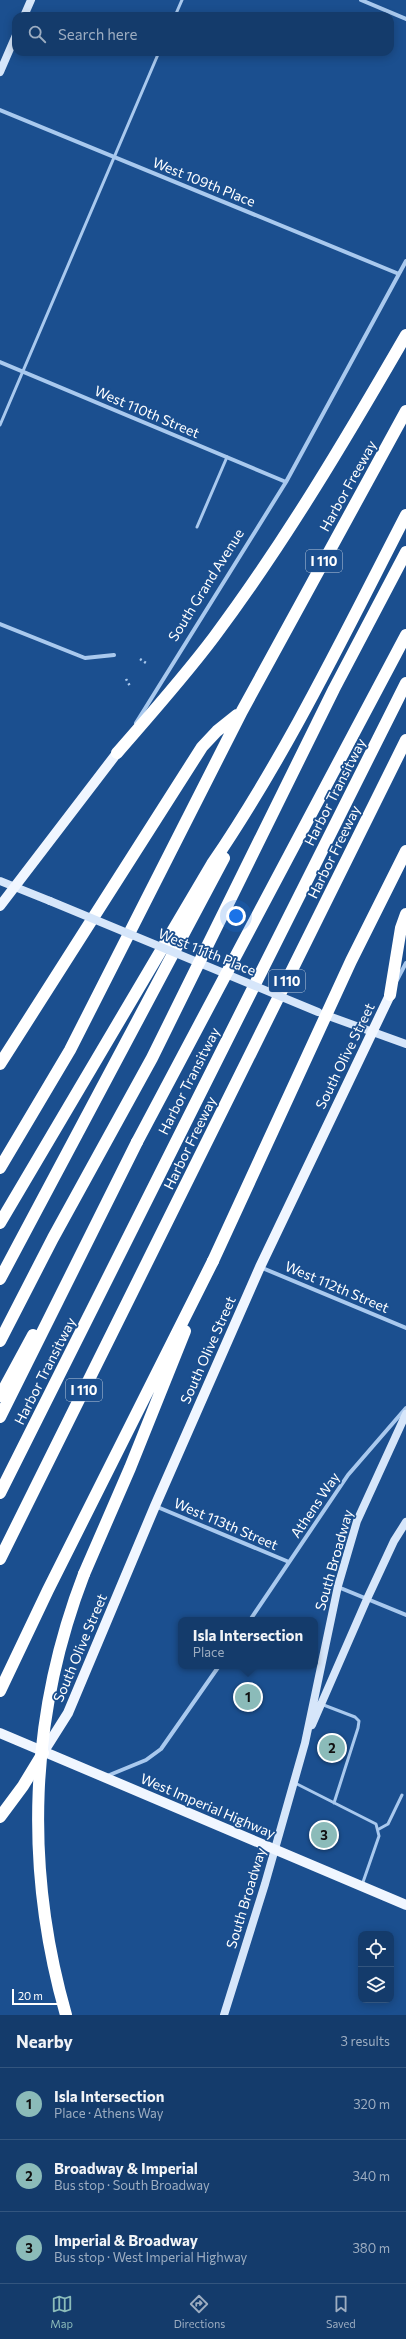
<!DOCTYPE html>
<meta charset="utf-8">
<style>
body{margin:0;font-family:Commissioner,sans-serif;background:#1d4271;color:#f1f3f6}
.controls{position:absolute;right:12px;bottom:12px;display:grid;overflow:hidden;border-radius:8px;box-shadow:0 2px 10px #0003}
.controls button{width:36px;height:36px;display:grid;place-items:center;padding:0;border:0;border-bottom:1px solid #33557e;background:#143b6b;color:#f1f3f6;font:20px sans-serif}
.scale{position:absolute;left:12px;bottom:10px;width:49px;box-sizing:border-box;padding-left:4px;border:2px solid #fff;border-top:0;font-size:11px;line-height:14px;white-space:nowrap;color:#fff;-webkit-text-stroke:3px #1b4f8f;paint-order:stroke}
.you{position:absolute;left:236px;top:916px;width:14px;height:14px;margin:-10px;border:3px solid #fff;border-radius:50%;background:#1a73e8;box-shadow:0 0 0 6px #1a73e833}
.badge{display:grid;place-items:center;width:26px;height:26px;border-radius:50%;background:#8bbbb9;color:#111;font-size:13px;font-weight:700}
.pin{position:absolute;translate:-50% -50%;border:2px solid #fff;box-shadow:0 1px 4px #0006}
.popup{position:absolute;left:178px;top:1617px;width:140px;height:52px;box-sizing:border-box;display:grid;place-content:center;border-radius:8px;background:#143b6b;filter:drop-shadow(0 1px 3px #0005);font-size:13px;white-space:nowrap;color:#9dadc1}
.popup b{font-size:15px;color:#f1f3f6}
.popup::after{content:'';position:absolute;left:50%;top:100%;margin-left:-8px;border:8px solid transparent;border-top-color:#143b6b}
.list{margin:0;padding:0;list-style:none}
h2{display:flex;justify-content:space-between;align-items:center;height:52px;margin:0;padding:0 16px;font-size:17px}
h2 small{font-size:13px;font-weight:400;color:#9dadc1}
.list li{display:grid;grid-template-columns:26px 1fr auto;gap:12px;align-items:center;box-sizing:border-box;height:72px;padding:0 16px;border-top:1px solid #33557e}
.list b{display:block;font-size:15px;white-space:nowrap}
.list p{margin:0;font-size:13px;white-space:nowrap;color:#9dadc1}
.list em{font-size:13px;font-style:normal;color:#9dadc1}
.icon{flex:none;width:22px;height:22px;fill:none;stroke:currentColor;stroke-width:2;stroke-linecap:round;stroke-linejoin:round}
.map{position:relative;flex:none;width:406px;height:2015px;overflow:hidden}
.search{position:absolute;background:#143b6b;box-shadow:0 2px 10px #0003;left:12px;right:12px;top:12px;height:44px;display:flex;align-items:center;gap:10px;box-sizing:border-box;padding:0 14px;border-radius:12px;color:#9dadc1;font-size:15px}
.sheet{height:268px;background:#143b6b}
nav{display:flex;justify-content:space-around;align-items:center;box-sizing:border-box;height:56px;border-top:1px solid #33557e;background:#143b6b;font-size:11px;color:#9dadc1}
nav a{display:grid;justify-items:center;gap:2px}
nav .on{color:#8bbbb9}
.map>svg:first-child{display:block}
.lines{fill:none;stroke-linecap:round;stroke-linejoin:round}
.path{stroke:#a9c9ee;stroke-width:2.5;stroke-dasharray:2 3;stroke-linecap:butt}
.lane{stroke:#a9c9ee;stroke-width:3}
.street{stroke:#a9c9ee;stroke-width:4}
.secondary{stroke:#d6e6fa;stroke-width:8}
.primary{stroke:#f0f6ff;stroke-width:10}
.highway{stroke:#fff;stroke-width:12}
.secondary-bridge{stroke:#d6e6fa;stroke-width:8}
.highway-bridge{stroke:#fff;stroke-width:12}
.labels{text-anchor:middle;stroke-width:3.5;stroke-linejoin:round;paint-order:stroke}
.shield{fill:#1b4f8f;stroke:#bbcadd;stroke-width:1}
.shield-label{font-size:13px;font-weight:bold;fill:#fff}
.street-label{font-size:14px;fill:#fff;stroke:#1b4f8f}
</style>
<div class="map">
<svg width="406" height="2015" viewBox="0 0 406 2015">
<rect width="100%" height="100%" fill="#1b4f8f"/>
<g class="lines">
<path class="path" d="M140,659l6,4
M126,679l4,7"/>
<path class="lane" d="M175,16l7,-16
M0,425l159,-373
M197,527l30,-70
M321,1704l34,13 4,4 -1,7 -24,75
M295,1783l81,41 3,12 -17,49
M379,1829l9,-5 14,-29"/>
<path class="street" d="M361,0l45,19
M0,110l399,164
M0,362l286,120
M0,624l85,34 29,-3
M136,723l150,-241 120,-221
M397,980l9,-17
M260,1267l146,61
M155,1506l134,56
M338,1587l68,28
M250,1620l98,-145 58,-67
M107,1776l39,-16 15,-11 58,-83"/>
<path class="secondary" d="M24,16l7,-16
M0,72l16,-37
M0,881l50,20
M323,1014l83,30
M312,1725l55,-126 27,-58 12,-19
M224,2015l41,-131 40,-141 33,-157 19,-65 49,-107"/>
<path class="primary" d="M0,906l117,-153
M0,1733l406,172
M44,1751l24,-38 87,-207 105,-239 130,-272"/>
<path class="highway" d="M117,753c33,-38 67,-76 97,-116 71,-95 133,-200 192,-302
M390,995l11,-67 5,-14
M0,1064l202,-317 15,-16 20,-16
M0,1168l70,-118 172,-339 164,-300
M0,1223l212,-359c75,-110 133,-231 194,-349
M0,1279l224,-421
M0,1396l33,-61
M0,1417l137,-275
M0,1493l406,-810
M0,1559l406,-819
M84,1574l46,-106 55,-137
M0,1691l48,-101 165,-329
M0,1817l23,-31 20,-33"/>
<path class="secondary-bridge" d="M50,901l268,111"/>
<path class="highway-bridge" d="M137,1142l269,-507
M213,1261l138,-300 55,-110
M0,1341l53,-103 99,-180 182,-369 72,-137
M66,2015c-42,-147 -37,-298 18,-441"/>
</g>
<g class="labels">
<g class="shield">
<rect x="306" y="550" width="36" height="22" rx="3"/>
<rect x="269" y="970" width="36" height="22" rx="3"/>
<rect x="66" y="1379" width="36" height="22" rx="3"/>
</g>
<g class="shield-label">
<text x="324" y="566">I 110</text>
<text x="287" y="986">I 110</text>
<text x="84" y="1395">I 110</text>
</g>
<g class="street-label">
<text transform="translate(204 182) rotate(22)" y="5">West 109th Place</text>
<text transform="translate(147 412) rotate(23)" y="5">West 110th Street</text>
<text transform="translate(348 486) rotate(-61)" y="5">Harbor Freeway</text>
<text transform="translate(206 585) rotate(-58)" y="5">South Grand Avenue</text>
<text transform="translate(335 792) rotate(-63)" y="5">Harbor Transitway</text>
<text transform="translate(334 852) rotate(-64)" y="5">Harbor Freeway</text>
<text transform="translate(207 952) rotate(22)" y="5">West 111th Place</text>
<text transform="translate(345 1056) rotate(-64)" y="5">South Olive Street</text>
<text transform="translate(189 1081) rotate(-63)" y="5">Harbor Transitway</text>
<text transform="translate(190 1143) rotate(-64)" y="5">Harbor Freeway</text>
<text transform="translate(337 1287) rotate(23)" y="5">West 112th Street</text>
<text transform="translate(208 1350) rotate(-66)" y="5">South Olive Street</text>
<text transform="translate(45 1371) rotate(-63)" y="5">Harbor Transitway</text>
<text transform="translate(315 1505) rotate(-56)" y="5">Athens Way</text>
<text transform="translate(226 1524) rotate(23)" y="5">West 113th Street</text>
<text transform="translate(334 1560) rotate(-74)" y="5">South Broadway</text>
<text transform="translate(80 1648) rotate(-67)" y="5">South Olive Street</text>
<text transform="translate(208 1806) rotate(23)" y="5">West Imperial Highway</text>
<text transform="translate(246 1898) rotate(-73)" y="5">South Broadway</text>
</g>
</g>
</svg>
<div class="controls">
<button><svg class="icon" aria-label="locate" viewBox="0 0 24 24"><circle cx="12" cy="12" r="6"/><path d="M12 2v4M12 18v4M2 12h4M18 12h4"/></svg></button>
<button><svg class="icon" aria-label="layers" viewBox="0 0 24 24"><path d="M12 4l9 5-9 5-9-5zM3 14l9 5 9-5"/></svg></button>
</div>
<div class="scale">20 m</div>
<div class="you"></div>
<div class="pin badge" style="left:248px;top:1697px">1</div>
<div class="popup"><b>Isla Intersection</b>Place</div>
<div class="pin badge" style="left:332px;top:1748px">2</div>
<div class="pin badge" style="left:324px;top:1835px">3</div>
<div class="search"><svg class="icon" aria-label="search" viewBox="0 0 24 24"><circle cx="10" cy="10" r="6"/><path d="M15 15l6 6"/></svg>Search here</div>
</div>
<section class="sheet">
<h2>Nearby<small>3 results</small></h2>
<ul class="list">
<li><span class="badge">1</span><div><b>Isla Intersection</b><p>Place · Athens Way</p></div><em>320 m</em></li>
<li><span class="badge">2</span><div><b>Broadway &amp; Imperial</b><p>Bus stop · South Broadway</p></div><em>340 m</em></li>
<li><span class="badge">3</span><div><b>Imperial &amp; Broadway</b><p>Bus stop · West Imperial Highway</p></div><em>380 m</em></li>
</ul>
</section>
<nav>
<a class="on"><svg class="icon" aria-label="map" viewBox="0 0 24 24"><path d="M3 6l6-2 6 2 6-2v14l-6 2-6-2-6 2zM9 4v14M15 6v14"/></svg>Map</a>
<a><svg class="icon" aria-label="directions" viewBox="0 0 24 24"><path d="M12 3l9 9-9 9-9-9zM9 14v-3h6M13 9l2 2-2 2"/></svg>Directions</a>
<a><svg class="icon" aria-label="saved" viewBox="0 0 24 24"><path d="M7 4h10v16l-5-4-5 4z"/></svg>Saved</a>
</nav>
